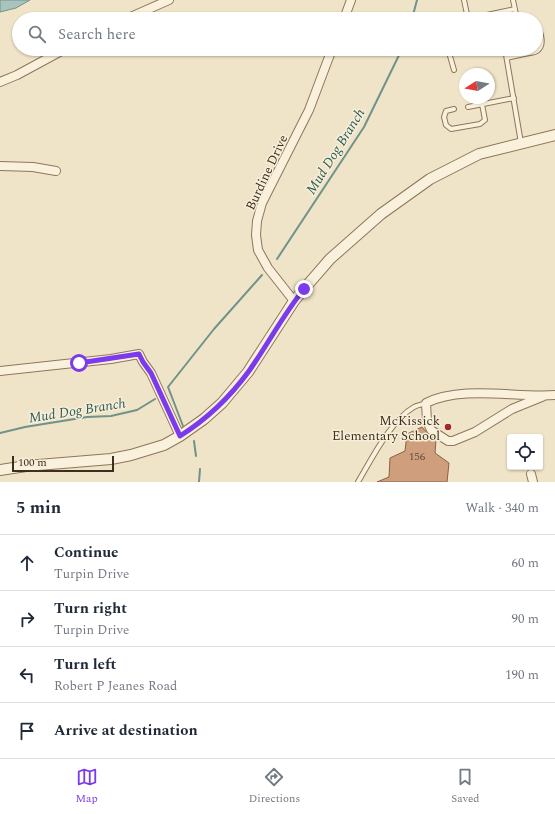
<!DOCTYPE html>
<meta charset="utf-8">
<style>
body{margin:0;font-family:Spectral,serif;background:#f2f2f3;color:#1f2937}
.controls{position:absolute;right:12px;bottom:12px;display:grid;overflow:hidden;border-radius:4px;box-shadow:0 1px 3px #0004}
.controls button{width:36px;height:36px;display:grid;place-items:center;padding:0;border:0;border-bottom:1px solid #e0e1e3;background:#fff;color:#1f2937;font:20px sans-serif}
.compass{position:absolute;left:459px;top:68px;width:36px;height:36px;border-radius:50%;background:#fff;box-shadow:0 1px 3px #0004;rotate:259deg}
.scale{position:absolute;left:12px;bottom:10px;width:102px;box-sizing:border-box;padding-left:4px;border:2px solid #3d2e20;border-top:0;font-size:11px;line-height:14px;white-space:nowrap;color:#3d2e20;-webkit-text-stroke:3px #f7eed8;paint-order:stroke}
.stop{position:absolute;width:12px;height:12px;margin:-9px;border:3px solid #7c3aed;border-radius:50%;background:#fff}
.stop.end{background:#7c3aed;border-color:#fff;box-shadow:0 1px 4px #0008}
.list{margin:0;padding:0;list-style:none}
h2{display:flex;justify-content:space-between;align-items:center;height:52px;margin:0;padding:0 16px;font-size:17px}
h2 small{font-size:13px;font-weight:400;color:#747a83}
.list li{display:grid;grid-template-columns:26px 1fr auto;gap:12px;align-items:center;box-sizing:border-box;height:56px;padding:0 16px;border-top:1px solid #e0e1e3}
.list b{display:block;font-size:15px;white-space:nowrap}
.list p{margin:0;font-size:13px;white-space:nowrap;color:#747a83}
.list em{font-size:13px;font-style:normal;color:#747a83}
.icon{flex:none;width:22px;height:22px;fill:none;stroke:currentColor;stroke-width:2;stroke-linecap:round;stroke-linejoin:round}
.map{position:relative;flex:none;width:555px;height:482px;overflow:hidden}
.search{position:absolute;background:#fff;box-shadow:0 1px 3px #0004;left:12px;right:12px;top:12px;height:44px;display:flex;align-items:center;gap:10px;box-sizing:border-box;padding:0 14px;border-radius:22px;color:#747a83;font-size:15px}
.sheet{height:276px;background:#fff}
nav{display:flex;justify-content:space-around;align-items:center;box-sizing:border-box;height:56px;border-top:1px solid #e0e1e3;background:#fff;font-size:11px;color:#747a83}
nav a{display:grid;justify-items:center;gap:2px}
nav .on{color:#7c3aed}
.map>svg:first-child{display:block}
.water{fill:#a9c4bc;stroke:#6f938a}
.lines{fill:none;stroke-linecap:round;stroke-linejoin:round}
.stream{stroke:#6f938a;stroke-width:2}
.building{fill:#cf9f7d;stroke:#8d5f41}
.service-casing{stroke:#8d765c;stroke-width:6}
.minor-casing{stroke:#8d765c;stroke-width:10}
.tertiary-casing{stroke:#8d765c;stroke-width:12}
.service{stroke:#faf1dc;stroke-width:4}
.minor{stroke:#faf1dc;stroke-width:8}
.tertiary{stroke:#faf1dc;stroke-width:10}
.route{stroke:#7c3aed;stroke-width:5}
.poi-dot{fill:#9e2a2b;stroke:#f7eed8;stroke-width:1.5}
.labels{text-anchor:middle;stroke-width:3;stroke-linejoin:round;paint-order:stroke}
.number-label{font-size:11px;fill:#624a37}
.street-label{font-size:13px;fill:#3d2e20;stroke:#f7eed8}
.poi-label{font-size:13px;fill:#3d2e20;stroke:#f7eed8;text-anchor:end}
.water-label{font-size:14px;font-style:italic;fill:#2f5d5a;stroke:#f7eed8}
</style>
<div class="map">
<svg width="555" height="482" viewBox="0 0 555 482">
<rect width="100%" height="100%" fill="#f0e4c8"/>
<path class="water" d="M0,0h30l-14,8 -16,4z"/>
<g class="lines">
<path class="stream" d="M412,19l5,-19
M277,259l87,-132 38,-78
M183,426l-15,-39 46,-58 48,-54
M0,433l25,-6 62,-10 24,-1 26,-6 18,-11
M194,441l2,15
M199,482l1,-13"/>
</g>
<path class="building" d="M422,427l6,7 8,6 -1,13 14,10 -2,19h-70l12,-5 1,-19 15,-7 2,-17z"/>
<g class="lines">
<defs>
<path id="service" d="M464,0l4,19
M513,0l4,19
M468,19l47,-10
M448,49l6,21
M505,49l16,94
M524,54c4,-1 10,-1 13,-3 9,-6 3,-21 -1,-27
M507,58l17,-4 -1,-5
M468,107l46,-9
M454,109l-8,2 -2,6 2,8 5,4 29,-5 5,-4 -3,-16
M358,482c13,-22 33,-62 56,-75 3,-2 8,-2 12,-4"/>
<path id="minor" d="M126,19l43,-19
M344,19l7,-19
M0,82l17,-7 48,-26
M0,166l33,1 23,4
M294,301l-26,-33 -10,-18 -2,-15 1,-14 5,-18 47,-93 23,-61
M0,371l111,-12 28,-5 4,8 8,11 29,63
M544,396l-32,13 -37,23 -22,9h-5l-17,-11 -4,-9 -1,-18c37,-18 89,-5 129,-8
M531,474l2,8"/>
<path id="tertiary" d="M0,470l26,-4 85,-7 20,-4 33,-10 16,-9 24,-17 18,-16 26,-31 46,-71 10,-12 26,-30 51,-45 49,-35 49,-25 76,-19"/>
</defs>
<use href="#service" class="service-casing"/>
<use href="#minor" class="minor-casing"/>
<use href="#tertiary" class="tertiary-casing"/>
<use href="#service" class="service"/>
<use href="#minor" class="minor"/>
<use href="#tertiary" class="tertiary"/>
</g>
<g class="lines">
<path class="route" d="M79,363l60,-9 4,8 8,11 29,63c27,-17 50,-39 69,-65 19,-27 34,-56 55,-82"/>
</g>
<circle class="poi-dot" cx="448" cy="427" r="4"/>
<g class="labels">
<g class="number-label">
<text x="417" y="460">156</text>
</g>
<g class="street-label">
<text transform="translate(266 172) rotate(-65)" y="5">Burdine Drive</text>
</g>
<g class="poi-label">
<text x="440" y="425">McKissick<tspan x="440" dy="15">Elementary School</tspan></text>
</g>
<g class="water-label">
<text transform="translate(335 151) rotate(-58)" y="5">Mud Dog Branch</text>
<text transform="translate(77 410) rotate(-9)" y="5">Mud Dog Branch</text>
</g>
</g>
</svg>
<div class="controls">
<button><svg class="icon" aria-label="locate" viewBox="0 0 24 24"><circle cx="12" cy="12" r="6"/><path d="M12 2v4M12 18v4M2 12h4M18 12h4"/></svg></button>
</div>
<svg class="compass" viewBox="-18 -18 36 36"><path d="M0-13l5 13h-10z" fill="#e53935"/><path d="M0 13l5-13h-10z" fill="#747a83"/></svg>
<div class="scale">100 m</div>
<div class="stop" style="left:79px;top:363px"></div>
<div class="stop end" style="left:304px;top:289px"></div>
<div class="search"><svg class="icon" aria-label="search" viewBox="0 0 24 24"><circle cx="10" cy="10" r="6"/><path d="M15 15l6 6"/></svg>Search here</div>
</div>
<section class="sheet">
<h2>5 min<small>Walk · 340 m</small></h2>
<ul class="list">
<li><svg class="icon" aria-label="ahead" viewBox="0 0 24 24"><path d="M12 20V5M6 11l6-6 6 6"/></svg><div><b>Continue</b><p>Turpin Drive</p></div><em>60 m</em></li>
<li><svg class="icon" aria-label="right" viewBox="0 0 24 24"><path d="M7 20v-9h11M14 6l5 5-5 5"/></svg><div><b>Turn right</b><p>Turpin Drive</p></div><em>90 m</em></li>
<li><svg class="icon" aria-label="left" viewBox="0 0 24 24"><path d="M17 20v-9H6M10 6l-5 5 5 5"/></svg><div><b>Turn left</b><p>Robert P Jeanes Road</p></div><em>190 m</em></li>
<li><svg class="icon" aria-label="arrive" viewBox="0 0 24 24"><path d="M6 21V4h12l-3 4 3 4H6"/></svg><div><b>Arrive at destination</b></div></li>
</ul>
</section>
<nav>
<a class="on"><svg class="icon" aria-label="map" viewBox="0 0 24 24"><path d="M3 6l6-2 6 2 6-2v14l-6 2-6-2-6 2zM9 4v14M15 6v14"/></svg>Map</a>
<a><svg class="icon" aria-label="directions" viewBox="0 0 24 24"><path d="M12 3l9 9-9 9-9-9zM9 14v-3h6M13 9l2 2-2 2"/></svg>Directions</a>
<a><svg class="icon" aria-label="saved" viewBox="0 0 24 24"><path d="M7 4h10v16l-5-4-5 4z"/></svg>Saved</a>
</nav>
